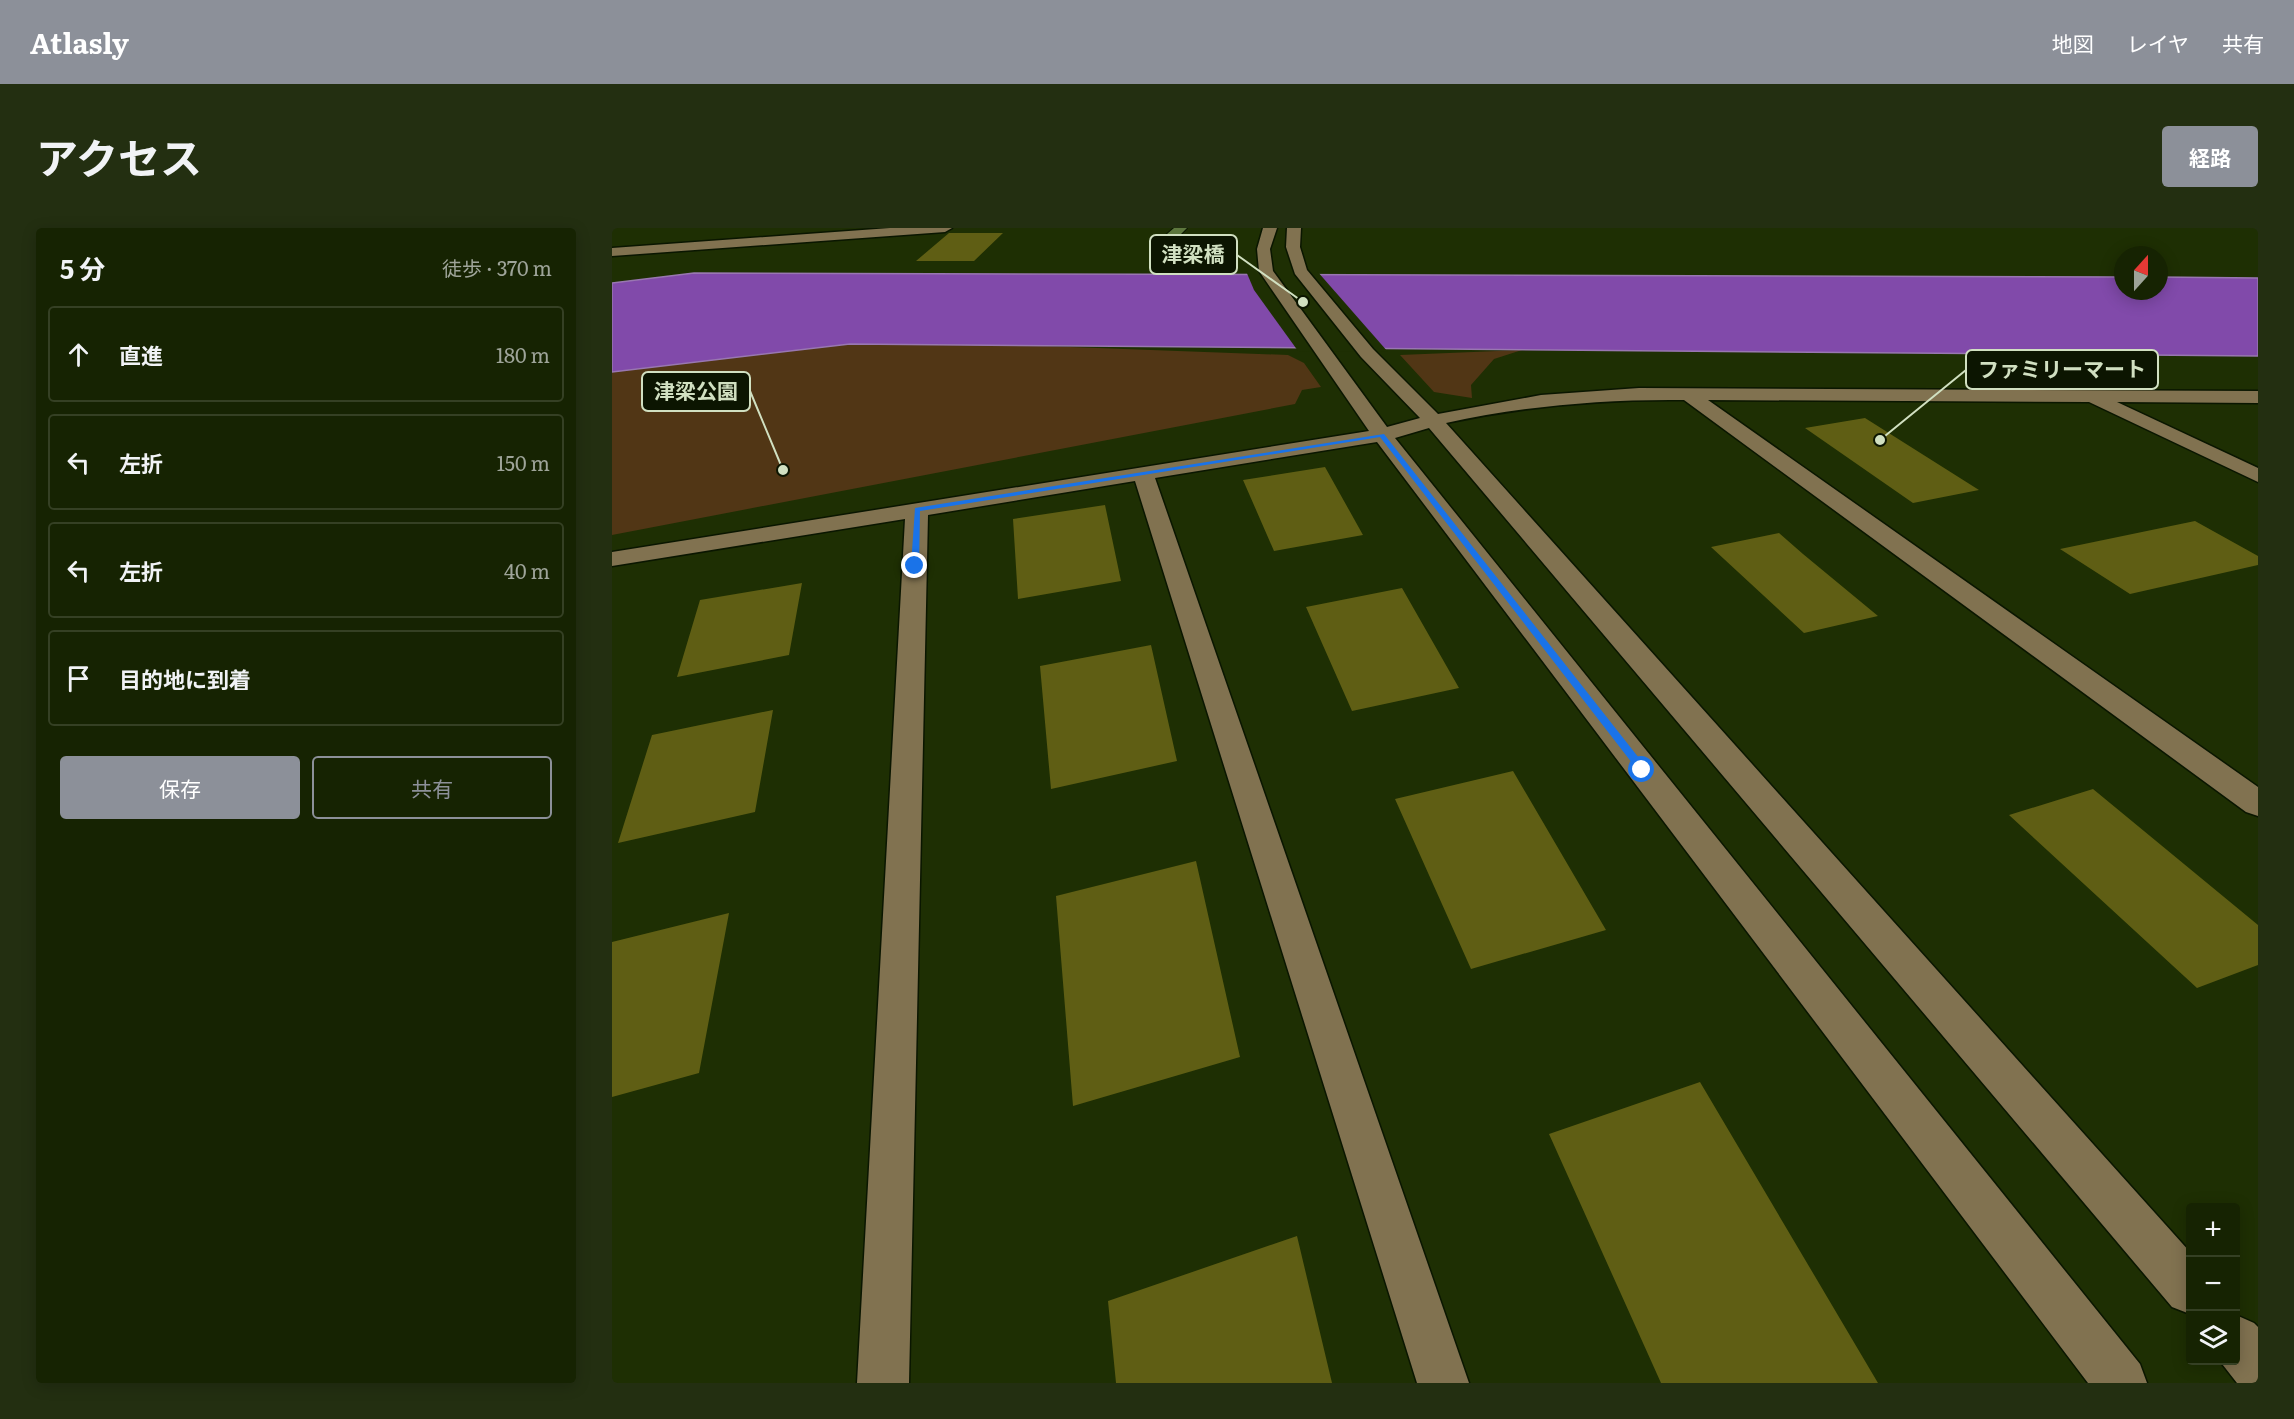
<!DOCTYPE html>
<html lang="ja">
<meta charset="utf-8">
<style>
body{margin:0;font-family:Literata,"Noto Sans JP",serif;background:#232f11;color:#f1f3f6}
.controls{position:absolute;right:18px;bottom:18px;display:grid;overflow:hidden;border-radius:6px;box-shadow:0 3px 15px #0003}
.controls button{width:54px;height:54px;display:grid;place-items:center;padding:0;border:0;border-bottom:2px solid #354024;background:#162302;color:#f1f3f6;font:30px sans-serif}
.compass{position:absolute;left:1502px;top:18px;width:54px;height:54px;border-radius:50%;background:#162302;box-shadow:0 3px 15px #0003;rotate:21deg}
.stop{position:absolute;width:18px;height:18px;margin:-14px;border:4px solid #1a73e8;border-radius:50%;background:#fff}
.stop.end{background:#1a73e8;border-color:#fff;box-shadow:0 2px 6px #0008}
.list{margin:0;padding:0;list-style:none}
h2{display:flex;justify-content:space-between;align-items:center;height:78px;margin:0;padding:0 24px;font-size:26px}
h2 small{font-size:20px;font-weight:400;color:#9ea499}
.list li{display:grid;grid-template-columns:39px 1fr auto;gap:18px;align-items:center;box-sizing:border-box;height:96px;margin:0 12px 12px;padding:0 12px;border:2px solid #354024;border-radius:6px}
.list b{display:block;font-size:22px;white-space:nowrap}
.list em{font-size:20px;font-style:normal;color:#9ea499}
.actions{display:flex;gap:12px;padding:18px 24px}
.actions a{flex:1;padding:14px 0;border:2px solid #8c9099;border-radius:6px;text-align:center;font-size:21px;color:#8c9099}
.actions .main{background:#8c9099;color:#fff}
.icon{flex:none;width:33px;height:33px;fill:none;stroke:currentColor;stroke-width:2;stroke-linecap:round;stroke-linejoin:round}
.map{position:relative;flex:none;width:1646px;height:1155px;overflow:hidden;border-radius:6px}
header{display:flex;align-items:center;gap:36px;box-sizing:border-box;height:84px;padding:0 30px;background:#8c9099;color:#fff}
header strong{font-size:28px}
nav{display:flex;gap:33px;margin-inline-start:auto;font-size:21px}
.intro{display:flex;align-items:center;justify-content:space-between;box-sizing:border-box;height:144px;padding:0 36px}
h1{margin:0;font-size:42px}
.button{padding:15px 27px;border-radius:6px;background:#8c9099;color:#fff;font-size:21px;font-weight:700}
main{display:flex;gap:36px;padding:0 36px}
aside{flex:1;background:#162302;border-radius:6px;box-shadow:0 3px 15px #0003}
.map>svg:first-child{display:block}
.green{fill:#513615}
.water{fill:#814aaa;stroke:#9977b1;stroke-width:1.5}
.pier{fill:#1e2f03}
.building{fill:#5f5e14}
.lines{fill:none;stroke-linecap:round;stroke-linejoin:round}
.street-casing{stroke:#0a1600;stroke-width:2}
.secondary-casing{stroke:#0a1600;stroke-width:3}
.street{fill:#5d773d;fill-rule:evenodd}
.secondary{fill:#817250;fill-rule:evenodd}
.route{fill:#1a73e8}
.leader{fill:none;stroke:#d1e0c1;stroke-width:2}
.callout-dot{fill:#d1e0c1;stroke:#0c1501;stroke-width:2}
.callout{fill:#0c1501;stroke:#d1e0c1;stroke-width:2}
.callout-label{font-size:21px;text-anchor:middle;font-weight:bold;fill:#d1e0c1}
</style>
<header>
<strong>Atlasly</strong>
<nav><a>地図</a><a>レイヤ</a><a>共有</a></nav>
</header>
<div class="intro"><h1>アクセス</h1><a class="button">経路</a></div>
<main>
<aside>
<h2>5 分<small>徒歩 · 370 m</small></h2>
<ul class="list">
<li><svg class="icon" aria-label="ahead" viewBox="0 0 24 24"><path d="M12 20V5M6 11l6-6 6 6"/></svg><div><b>直進</b></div><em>180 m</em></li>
<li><svg class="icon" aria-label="left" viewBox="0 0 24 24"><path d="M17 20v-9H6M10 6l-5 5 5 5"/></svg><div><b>左折</b></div><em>150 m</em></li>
<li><svg class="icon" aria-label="left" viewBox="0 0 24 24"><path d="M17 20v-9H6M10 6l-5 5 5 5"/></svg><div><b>左折</b></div><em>40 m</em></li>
<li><svg class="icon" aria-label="arrive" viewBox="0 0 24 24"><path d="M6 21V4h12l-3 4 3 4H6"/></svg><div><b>目的地に到着</b></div></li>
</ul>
<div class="actions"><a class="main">保存</a><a>共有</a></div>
</aside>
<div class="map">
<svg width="1646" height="1155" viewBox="0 0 1646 1155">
<rect width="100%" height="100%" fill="#1e2f03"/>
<path class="green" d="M238,116l167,1 271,10 16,8 17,24 -19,3 -7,14 -683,131v-163z
M910,122l-28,9 -23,26 1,13 -38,-6 -34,-37z"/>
<path class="water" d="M82,45l1429,4v14h36v-14l99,1v78l-1408,-12 -238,28v-89z"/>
<path class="pier" d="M634,43h71l71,81 -90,-1 -44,-61z"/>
<path class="building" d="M337,5h54l-29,28h-58z
M1253,190l114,72 -66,13 -108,-75z
M713,239l38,68 -89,16 -31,-71z
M493,277l16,76 -103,18 -5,-80z
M1583,293l63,35v9l-128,29 -70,-45z
M1167,305l24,21 75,62 -74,17 -93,-86z
M190,355l-13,72 -112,22 23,-77z
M790,360l57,100 -107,23 -46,-104z
M539,417l26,116 -126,28 -11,-123z
M161,482l-18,102 -137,31 34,-108z
M901,543l93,159 -135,39 -76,-170z
M1481,561l165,136v40l-61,23 -188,-173z
M584,633l44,196 -167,49 -17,-210z
M117,685l-30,160 -87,24v-155z
M1088,854l178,301h-217l-112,-249z
M685,1008l35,147h-216l-8,-82z"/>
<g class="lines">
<defs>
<path id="street" d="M562,0h13l-25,25h-10l-2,-3 2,-3z"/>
<path id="secondary" d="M278,0h62l-7,4 -333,24v-8z
M651,0h14l-7,21 3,22 114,156 33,-9 -59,-61 -66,-83 -9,-27 1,-19h14l-1,19 7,23 66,79 65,65 103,-19 98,-7 619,3v12l-141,-1 141,66v14l-169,-80 -381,-2 550,387v29l-12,-4 -562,-412c-81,-1 -159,6 -238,23l744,829v62l-18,-7 -743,-879 -34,10 745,926 7,19h-59l-711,-941 -222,36 314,905h-52l-282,-902 -207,34 -19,868h-52l48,-864 -293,47v-14l757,-121 -110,-160 -2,-22z
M1624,1087l18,8 4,4v56h-21l-18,-23h17z"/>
</defs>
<use href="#street" class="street-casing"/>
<use href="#secondary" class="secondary-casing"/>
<use href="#street" class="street"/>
<use href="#secondary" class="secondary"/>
</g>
<path class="route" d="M772,206l262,333v5h-7l-259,-335 -460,74 -1,55 -4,2 -4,-2 4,-58z"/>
<path class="leader" d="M691 74L625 27M1268 212L1354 142M171 242L138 163"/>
<g class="callout-dot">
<circle cx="691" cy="74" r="6"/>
<circle cx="1268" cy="212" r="6"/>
<circle cx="171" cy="242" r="6"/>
</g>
<g class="callout">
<rect x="538" y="7" width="87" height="39" rx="6"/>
<rect x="1354" y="122" width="192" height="39" rx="6"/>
<rect x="30" y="144" width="108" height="39" rx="6"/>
</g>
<g class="callout-label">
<text x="581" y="34">津梁橋</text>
<text x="1450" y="149">ファミリーマート</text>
<text x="84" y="171">津梁公園</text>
</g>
</svg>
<div class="controls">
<button>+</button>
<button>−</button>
<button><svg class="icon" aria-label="layers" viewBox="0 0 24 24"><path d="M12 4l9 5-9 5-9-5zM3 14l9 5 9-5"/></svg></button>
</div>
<svg class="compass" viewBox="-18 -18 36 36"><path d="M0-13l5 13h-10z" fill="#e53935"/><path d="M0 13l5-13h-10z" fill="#9ea499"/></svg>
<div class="stop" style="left:1030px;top:542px"></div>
<div class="stop end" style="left:303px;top:338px"></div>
</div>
</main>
